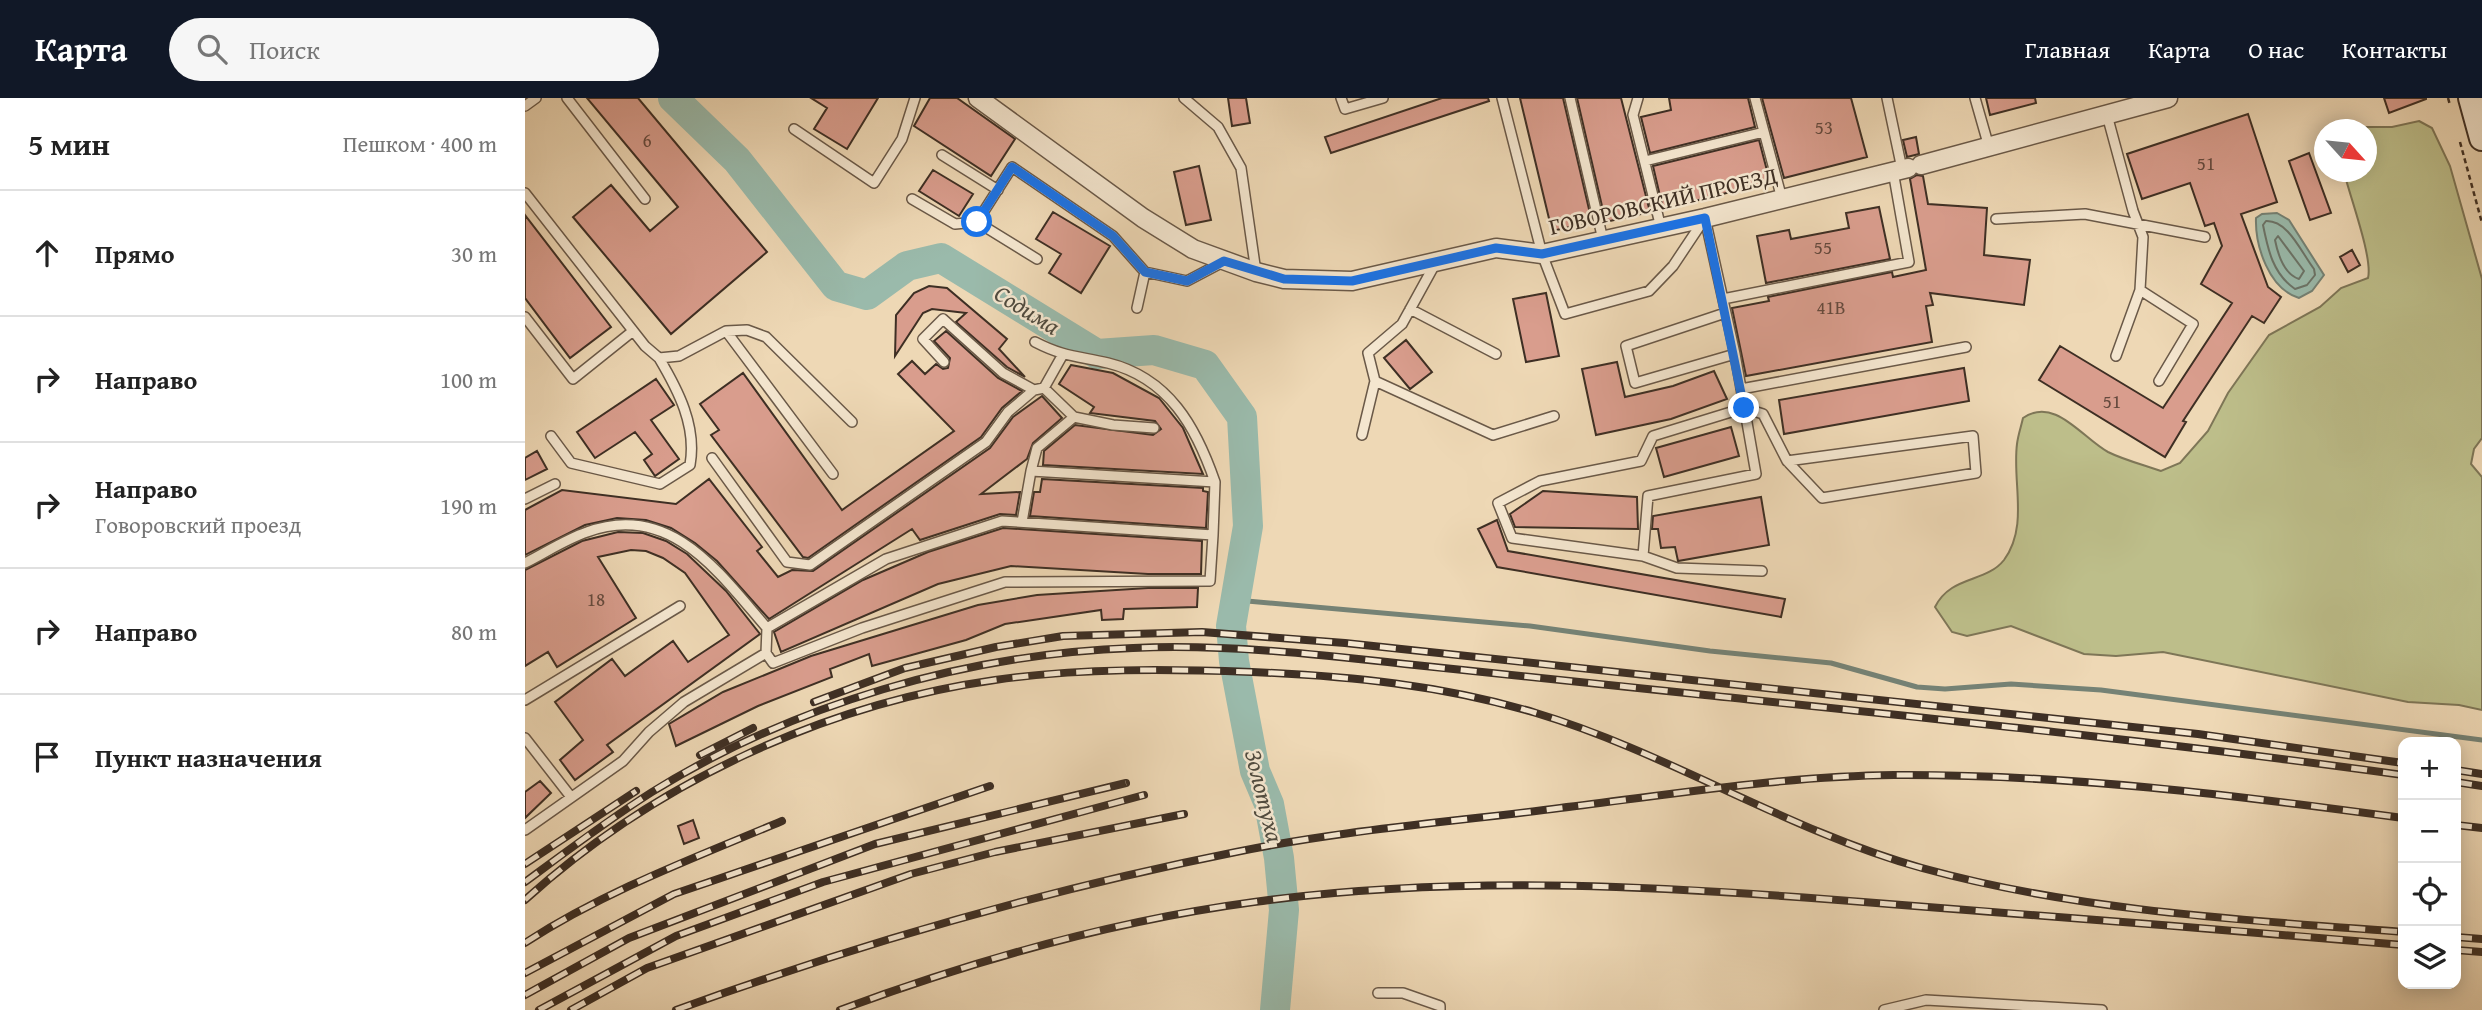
<!DOCTYPE html>
<html lang="ru">
<meta charset="utf-8">
<style>
body{margin:0;font-family:"Gentium Book Plus",serif;background:#f6f6f6;color:#222}
.controls{position:absolute;right:21px;bottom:21px;display:grid;overflow:hidden;border-radius:14px;box-shadow:0 4px 18px #0003}
.controls button{width:63px;height:63px;display:grid;place-items:center;padding:0;border:0;border-bottom:2px solid #e0e0e0;background:#fff;color:#222;font:35px sans-serif}
.compass{position:absolute;left:1789px;top:21px;width:63px;height:63px;border-radius:50%;background:#fff;box-shadow:0 4px 18px #0003;rotate:117deg}
.stop{position:absolute;width:21px;height:21px;margin:-16px;border:5px solid #1a73e8;border-radius:50%;background:#fff}
.stop.end{background:#1a73e8;border-color:#fff;box-shadow:0 2px 7px #0008}
.list{margin:0;padding:0;list-style:none}
h2{display:flex;justify-content:space-between;align-items:center;height:91px;margin:0;padding:0 28px;font-size:30px}
h2 small{font-size:23px;font-weight:400;color:#767676}
.list li{display:grid;grid-template-columns:46px 1fr auto;gap:21px;align-items:center;box-sizing:border-box;height:126px;padding:0 28px;border-top:2px solid #e0e0e0}
.list b{display:block;font-size:26px;white-space:nowrap}
.list p{margin:0;font-size:23px;white-space:nowrap;color:#767676}
.list em{font-size:23px;font-style:normal;color:#767676}
.icon{flex:none;width:38px;height:38px;fill:none;stroke:currentColor;stroke-width:2;stroke-linecap:round;stroke-linejoin:round}
.map{position:relative;flex:none;width:1957px;height:912px;overflow:hidden}
header{display:flex;align-items:center;gap:42px;box-sizing:border-box;height:98px;padding:0 35px;background:#111827;color:#fff}
header strong{font-size:33px}
nav{display:flex;gap:38px;margin-inline-start:auto;font-size:24px}
.search{width:490px;height:63px;background:#f6f6f6;display:flex;align-items:center;gap:18px;box-sizing:border-box;padding:0 24px;border-radius:38px;color:#767676;font-size:26px}
main{display:flex}
aside{flex:1;background:#fff}
.map>svg:first-child{display:block}
.green{fill:#bdbe8a;stroke:#7e7657;stroke-width:2}
.water{fill:#9abaab;stroke:#758275;stroke-width:2}
.lines{fill:none;stroke-linecap:round;stroke-linejoin:round}
.shore{stroke:#6c7468;stroke-width:2}
.stream{stroke:#758275;stroke-width:5}
.river{stroke:#9abaab;stroke-width:30}
.building{fill:#d99d8d;stroke:#3e2f24;stroke-width:2}
.service-casing{stroke:#6a5948;stroke-width:12}
.minor-casing{stroke:#6a5948;stroke-width:21}
.secondary-casing{stroke:#3e2f24;stroke-width:28}
.path{stroke:#3e2f24;stroke-width:2.5;stroke-dasharray:5 3.5;stroke-linecap:butt}
.service{stroke:#f4e6cf;stroke-width:9}
.minor{stroke:#f4e6cf;stroke-width:18}
.secondary{stroke:#f4e6cf;stroke-width:24}
.rail-casing{stroke:#3e2f24;stroke-width:8}
.rail{stroke:#f4e6cf;stroke-width:5;stroke-dasharray:16;stroke-linecap:butt}
.route{stroke:#1a73e8;stroke-width:9}
.labels{text-anchor:middle;stroke-width:5;stroke-linejoin:round;paint-order:stroke}
.number-label{font-size:19px;fill:#654a3e}
.street-label{font-size:23px;fill:#3e2f24;stroke:#f4e6cf}
.water-label{font-size:24px;font-style:italic;fill:#504b3f;stroke:#f4e6cf}
</style>
<header>
<strong>Карта</strong>
<div class="search"><svg class="icon" aria-label="search" viewBox="0 0 24 24"><circle cx="10" cy="10" r="6"/><path d="M15 15l6 6"/></svg>Поиск</div>
<nav><a>Главная</a><a>Карта</a><a>О нас</a><a>Контакты</a></nav>
</header>
<main>
<aside>
<h2>5 мин<small>Пешком · 400 m</small></h2>
<ul class="list">
<li><svg class="icon" aria-label="ahead" viewBox="0 0 24 24"><path d="M12 20V5M6 11l6-6 6 6"/></svg><div><b>Прямо</b></div><em>30 m</em></li>
<li><svg class="icon" aria-label="right" viewBox="0 0 24 24"><path d="M7 20v-9h11M14 6l5 5-5 5"/></svg><div><b>Направо</b></div><em>100 m</em></li>
<li><svg class="icon" aria-label="right" viewBox="0 0 24 24"><path d="M7 20v-9h11M14 6l5 5-5 5"/></svg><div><b>Направо</b><p>Говоровский проезд</p></div><em>190 m</em></li>
<li><svg class="icon" aria-label="right" viewBox="0 0 24 24"><path d="M7 20v-9h11M14 6l5 5-5 5"/></svg><div><b>Направо</b></div><em>80 m</em></li>
<li><svg class="icon" aria-label="arrive" viewBox="0 0 24 24"><path d="M6 21V4h12l-3 4 3 4H6"/></svg><div><b>Пункт назначения</b></div></li>
</ul>
</aside>
<div class="map">
<svg width="1957" height="912" viewBox="0 0 1957 912">
<rect width="100%" height="100%" fill="#eed8b5"/>
<filter id="stains"><feTurbulence type="fractalNoise" baseFrequency=".00286" numOctaves="4"/><feColorMatrix values="0 0 0 0 .2 0 0 0 0 .09 0 0 0 0 .02 0 0 0 .5 -.17"/></filter>
<radialGradient id="worn" r=".72"><stop offset=".6" stop-color="#630" stop-opacity="0"/><stop offset="1" stop-color="#630" stop-opacity=".3"/></radialGradient>
<path class="green" d="M1894,23l13,7 18,38 32,113v159l-8,11 -3,15 11,13v233l-23,-5 -51,-3 -245,-50 -47,4 -32,-2 -73,-28 -44,10 -15,-4 -17,-25c16,-32 51,-24 69,-47 25,-34 8,-78 13,-116 1,-9 4,-17 6,-26 32,-22 59,20 85,34 16,8 36,13 53,19l19,-8 28,-32 20,-38 41,-58 51,-28 21,-19 27,-10c5,-20 -18,-81 -24,-106h23v-42l-20,-1 2,-2h43z"/>
<path class="water" d="M1752,115l12,7 35,55 -12,16 -13,7c-30,-9 -44,-52 -43,-80l6,-4z"/>
<g class="lines">
<path class="shore" d="M1741,123c22,-1 35,31 48,48l1,6 -8,10 -12,4c-22,-15 -27,-39 -32,-64z
M1753,138l26,35 -5,8c-15,-5 -21,-24 -24,-39z"/>
<path class="stream" d="M711,502l294,26 180,25 121,12 86,24 28,2 66,-5 90,6 381,50"/>
<path class="river" d="M148,0l64,62 99,126 31,9 40,-29 34,-8 156,96 57,-4 51,15 37,52 6,109 -17,100 3,35 21,110 14,33 10,54 5,52 -9,100"/>
</g>
<path class="building" d="M62,0h51l129,154 -96,82 -98,-117 38,-32 39,46 28,-24z
M286,0h67l-31,51 -33,-20 13,-21z
M405,0h27l58,41 -24,37 -77,-50z
M703,0h18l4,25 -18,3z
M917,0h46l1,3 -158,52 -6,-16z
M995,0h43l29,124 -40,9z
M1052,0h44l29,114 -40,9 -5,-2z
M1144,0h79l7,29 -105,26 -9,-36 30,-7z
M1237,0h89l16,59 -83,21z
M1461,0h49l1,5 -46,12z
M1859,0h42v1l-37,14z
M1723,16l29,88 -36,12 27,73 13,10 -17,26 -12,-7 -69,105 3,1 -21,35 -126,-77 21,-34 103,62 69,-105 -31,-19 21,-38 -8,-23 -9,3 -15,-43 -48,16 -15,-45z
M1391,39l3,17 -12,3 -4,-17z
M1234,42l11,42 -107,27 -10,-43z
M1784,55l22,60 -21,7 -21,-59z
M674,68l12,54 -25,5 -12,-53z
M408,72l40,24 -14,22 -40,-25z
M1392,77l6,1 5,28 59,4 -3,47 46,5 -6,45 -94,-12 3,12 -7,1 6,36 -186,34 -14,-68 37,-7 -1,-4 124,-25 1,5 33,-7 -16,-91z
M1354,109l11,52 -124,24 -9,-47 32,-6 2,9 58,-11 -3,-15z
M528,114l57,34 -29,47 -32,-20 12,-19 -25,-15z
M0,117l86,112 -41,31 -45,-60z
M1827,152l8,15 -12,7 -8,-15z
M404,188l18,2 60,51 -8,10 26,28 -18,-10 -51,-45 10,-9 -34,-4 -9,4 -28,43 1,-41 18,-22z
M1021,195l13,63 -33,6 -13,-63z
M421,233l52,47 24,13 -20,17 -21,29 -173,121 -5,-1 -92,-122 8,-5 -19,-26 43,-31 99,137 112,-79 -56,-57 14,-13 13,13 11,-10 7,5 5,-1 2,-10 -16,-17z
M881,242l26,32 -22,17 -26,-31z
M1092,264l8,35 48,-11 41,-15 13,28 -56,20 -75,16 -14,-66z
M546,267l42,8 46,25 24,30 20,46 -160,-9 1,-14 31,-26 78,10 8,-6 -6,-8 -65,-8 4,-6 -35,-23z
M1439,270l5,33 -185,33 -5,-34z
M131,281l18,26 -23,15 28,39 -24,17 -11,-16 8,-6 -17,-22 -40,26 -18,-26z
M517,298l20,22 -29,25 -6,16 -46,35 39,-2 -4,23 -16,-1 -80,26 -8,-11 -143,90 -52,-58 -22,-18 -24,-15 -25,-8 -29,-2 -32,7 -60,30v-45l37,-20 114,14 33,-25 53,68 -5,4 21,26 14,-7 21,1 177,-123 23,-31z
M1206,329l8,29 -75,21 -8,-29z
M12,353l10,18 -22,11v-22z
M517,381l161,9v3l5,1 -2,36 -176,-12 4,-24h6z
M1018,393l94,6 1,32 -123,-2 -5,-13z
M1236,399l8,48 -91,16 -3,-14 -14,1 -3,-19h-6l1,-13z
M972,422l11,31 277,48 -4,18 -284,-50 -19,-38z
M478,430l199,13 -1,33h-53l-137,-8 -73,18 -157,68 -7,-20 89,-52 65,-28z
M93,434l25,1 23,8 21,13 39,37 34,43 -153,111 6,7 -38,28 -15,-20 23,-20 -28,-38 57,-43 13,17 48,-35 15,21 41,-27 -44,-62 -22,-15 -17,-7 -15,-1 -33,7 38,61 -79,49 -9,-15 -23,14v-96l57,-29z
M623,490h50l-1,19 -73,2 -1,10 -21,1 -1,-10 -96,14 -39,16 -94,26 -3,-12 -39,15 2,8 -74,29 -82,40 -7,-22 54,-32 88,-36 167,-51 59,-10z
M15,683l11,12 -26,25v-26z
M168,722l6,18 -15,6 -6,-18z"/>
<g class="lines">
<defs>
<path id="service" d="M42,0l78,101
M659,0l34,29 23,41 15,104
M816,0l4,11 38,-11
M977,0l40,156 23,60 84,-23 24,-25 32,-48
M1045,0l33,142
M1113,0l-5,17 28,113
M1230,0l27,101
M1362,0l15,71
M1450,0l14,49
M0,8l11,-8
M1582,17l26,96 10,26 -3,53 53,34 -34,57
M269,31l80,54 28,-44 13,-41
M417,57l56,35
M1120,63l119,-29
M0,95l120,153 14,12 20,-2 47,-25 21,-1 19,7 86,85
M387,101l43,25 22,-2
M1180,120l30,136 -100,29 -9,-37 99,-33
M1471,121l89,-5 120,23
M512,161l-60,-37 35,-55 101,69 32,36 42,9 36,-19
M1198,201l186,-37 -16,-91
M612,210l8,-36
M885,211l86,45
M0,219l48,62 60,-48
M201,233l107,143
M510,244c29,15 43,14 73,21 61,15 88,64 107,119
M1210,256l21,120 -108,22 -5,60 -131,-18 -14,-35 42,-22 101,-20 12,-25 91,-28 19,6 24,47 186,-25 3,37 -154,25 -35,-37
M1591,258l24,-66
M419,264l-21,-23 20,-20 60,54 31,17
M850,283l118,54 61,-19
M519,290l18,-32
M1216,291l225,-42
M549,319l39,8 41,3
M837,337l13,-54 -7,-28 34,-29 33,-60
M26,338l20,27 89,21 30,-19c7,-39 -12,-75 -31,-107
M187,360l75,104 23,3 176,-123 22,-30 26,-22 10,-2 30,29 -37,31 -6,23 184,11 -2,53
M0,401l30,-15
M497,424l9,-51
M1118,458l34,12 85,3
M0,465c20,-10 41,-24 62,-31 84,-31 133,42 180,96l-1,25 -82,49 -35,30 -26,29 -98,69
M241,555l7,10 89,-35 143,-46 205,-1 3,-46 -211,-14 -116,38 -119,69
M0,602l155,-94
M0,640l46,59
M853,895h25l37,13v4
M1359,912l42,-10 176,10"/>
<path id="minor" d="M453,0l165,120 50,31 63,23 28,7 68,2 144,-33 46,6 163,-36 203,-50
M1396,67l247,-67"/>
<path id="secondary" d="M1946,0l11,40"/>
</defs>
<use href="#service" class="service-casing"/>
<use href="#minor" class="minor-casing"/>
<use href="#secondary" class="secondary-casing"/>
<path class="path" d="M1923,0l2,7
M1935,44l22,81"/>
<use href="#service" class="service"/>
<use href="#minor" class="minor"/>
<use href="#secondary" class="secondary"/>
<defs>
<path id="rail" d="M289,604l91,-34 91,-21 67,-11 139,-4 143,11 853,91 205,29
M175,657l53,-27
M1931,672l26,4
M1931,684l26,4
M1931,727l26,3
M0,766l111,-73
M0,784c42,-31 83,-62 127,-90 142,-88 314,-138 481,-144 91,-4 182,6 272,16 94,10 188,19 281,29 240,25 479,49 717,82
M0,802c128,-116 299,-196 470,-220 85,-12 171,-11 257,-8 98,4 190,13 284,41 133,40 252,118 386,155 156,43 321,52 481,64
M1931,839l26,2
M0,845c80,-52 169,-85 257,-122
M1931,852l26,2
M0,875l149,-79 316,-108
M0,897l104,-57 246,-94 251,-61
M14,912l137,-74 147,-54 321,-87
M46,912l76,-42 264,-94 84,-22 189,-38
M151,912c183,-66 369,-120 560,-158 106,-22 216,-30 324,-44 109,-13 224,-32 334,-33 172,-1 339,20 509,43
M315,912c135,-50 272,-89 414,-108 211,-29 424,-15 635,2 171,13 343,26 514,41"/>
</defs>
<use href="#rail" class="rail-casing"/>
<use href="#rail" class="rail"/>
</g>
<g class="lines">
<path class="route" d="M452,124l35,-55 101,69 32,36 42,9 37,-20 60,18 68,2 144,-33 46,6 163,-36 39,190"/>
</g>
<g class="labels">
<g class="number-label">
<text x="1299" y="36">53</text>
<text x="122" y="49">6</text>
<text x="1681" y="72">51</text>
<text x="1298" y="156">55</text>
<text x="1306" y="216">41В</text>
<text x="1587" y="310">51</text>
<text x="71" y="508">18</text>
</g>
<g class="street-label">
<text transform="translate(1138 103) rotate(-13)" y="8">ГОВОРОВСКИЙ ПРОЕЗД</text>
</g>
<g class="water-label">
<text transform="translate(502 212) rotate(32)" y="8">Содима</text>
<text transform="translate(739 698) rotate(76)" y="8">Золотуха</text>
</g>
</g>
<rect width="100%" height="100%" filter="url(#stains)"/>
<rect width="100%" height="100%" fill="url(#worn)"/>
</svg>
<div class="controls">
<button>+</button>
<button>−</button>
<button><svg class="icon" aria-label="locate" viewBox="0 0 24 24"><circle cx="12" cy="12" r="6"/><path d="M12 2v4M12 18v4M2 12h4M18 12h4"/></svg></button>
<button><svg class="icon" aria-label="layers" viewBox="0 0 24 24"><path d="M12 4l9 5-9 5-9-5zM3 14l9 5 9-5"/></svg></button>
</div>
<svg class="compass" viewBox="-18 -18 36 36"><path d="M0-13l5 13h-10z" fill="#e53935"/><path d="M0 13l5-13h-10z" fill="#767676"/></svg>
<div class="stop" style="left:452px;top:124px"></div>
<div class="stop end" style="left:1219px;top:310px"></div>
</div>
</main>
